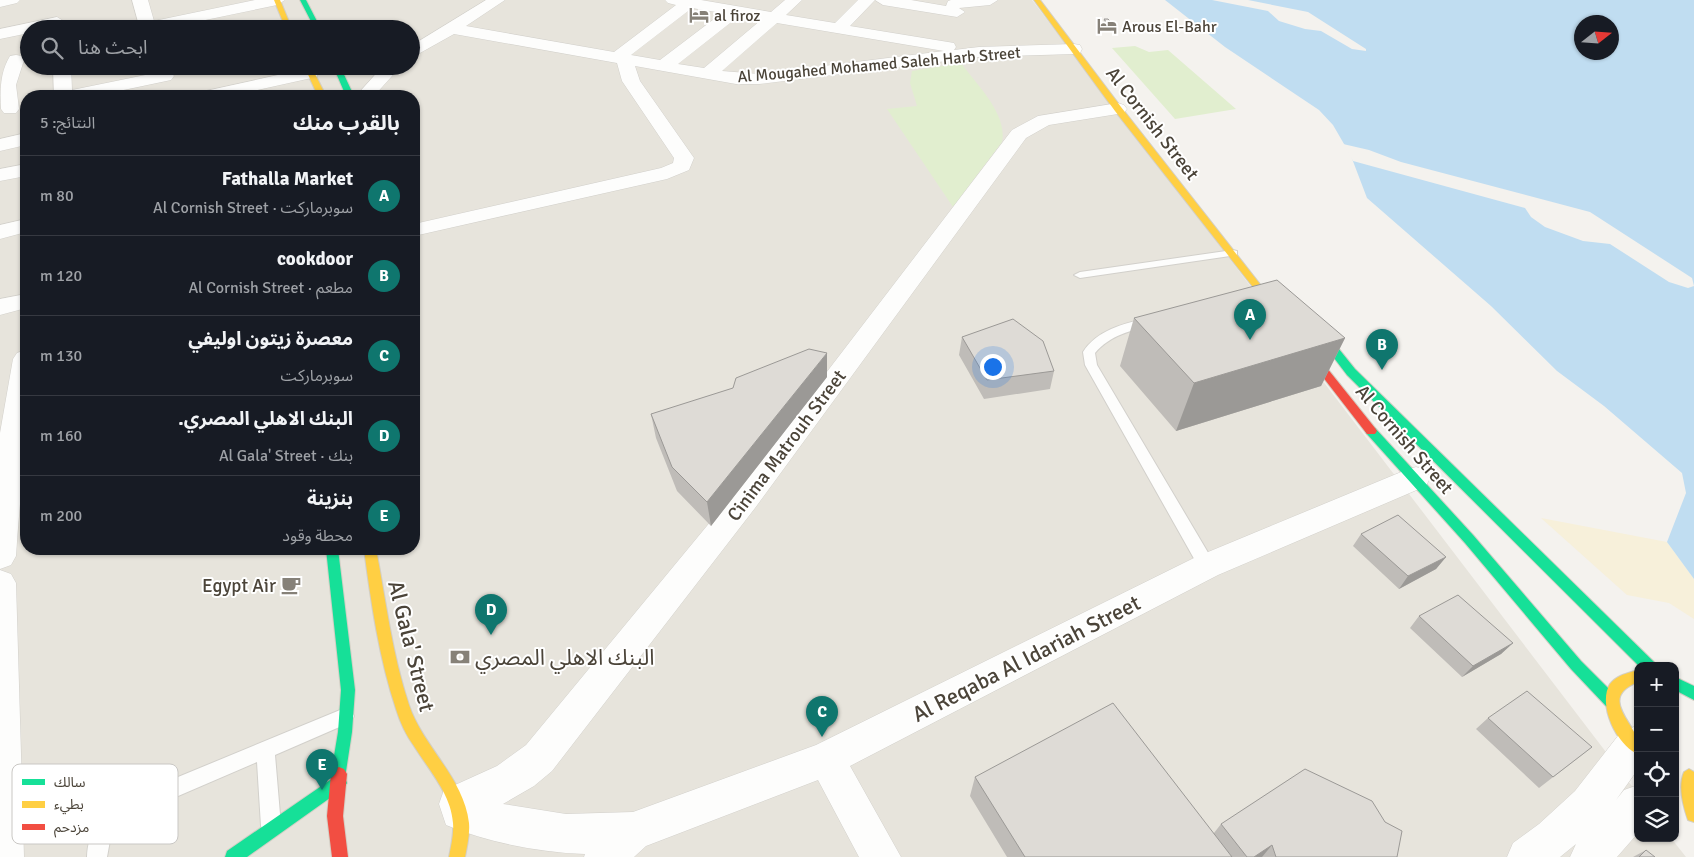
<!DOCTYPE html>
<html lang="ar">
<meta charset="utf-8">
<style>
body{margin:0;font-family:Signika,"Noto Sans Arabic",sans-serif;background:#242831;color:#f1f3f6;direction:rtl}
.controls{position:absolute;right:15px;bottom:15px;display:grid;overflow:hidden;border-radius:10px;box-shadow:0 1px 4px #0004}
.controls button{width:45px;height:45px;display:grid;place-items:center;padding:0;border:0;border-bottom:1px solid #363941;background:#171b24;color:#f1f3f6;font:25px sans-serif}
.compass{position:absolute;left:1574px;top:15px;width:45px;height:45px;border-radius:50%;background:#171b24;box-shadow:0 1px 4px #0004;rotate:73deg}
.you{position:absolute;left:992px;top:366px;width:18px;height:18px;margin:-12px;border:4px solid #fff;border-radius:50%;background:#1a73e8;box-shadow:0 0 0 8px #1a73e833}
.badge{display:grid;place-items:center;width:32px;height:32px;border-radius:50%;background:#0f766e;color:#fff;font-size:16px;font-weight:700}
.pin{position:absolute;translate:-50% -41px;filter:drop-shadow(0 1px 2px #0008)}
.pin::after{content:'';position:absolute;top:26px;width:18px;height:15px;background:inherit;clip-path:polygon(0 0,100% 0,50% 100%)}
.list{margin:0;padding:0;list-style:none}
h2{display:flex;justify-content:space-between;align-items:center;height:65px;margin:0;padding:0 20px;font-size:21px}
h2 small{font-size:16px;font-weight:400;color:#9ea1a6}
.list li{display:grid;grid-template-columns:32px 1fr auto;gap:15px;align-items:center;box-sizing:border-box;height:80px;padding:0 20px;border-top:1px solid #363941}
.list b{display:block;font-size:19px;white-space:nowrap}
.list p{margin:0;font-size:16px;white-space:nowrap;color:#9ea1a6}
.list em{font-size:16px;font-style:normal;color:#9ea1a6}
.icon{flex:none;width:28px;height:28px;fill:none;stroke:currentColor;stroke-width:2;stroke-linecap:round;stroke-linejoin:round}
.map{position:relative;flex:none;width:1694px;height:857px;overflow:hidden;direction:ltr}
.search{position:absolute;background:#171b24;box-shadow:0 1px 4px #0004;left:20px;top:20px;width:400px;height:55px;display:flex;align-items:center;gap:12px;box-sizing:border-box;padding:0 18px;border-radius:28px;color:#9ea1a6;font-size:19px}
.panel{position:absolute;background:#171b24;box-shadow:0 1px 4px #0004;left:20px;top:90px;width:400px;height:465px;border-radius:20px;direction:rtl}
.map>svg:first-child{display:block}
.residential{fill:#e7e4dc;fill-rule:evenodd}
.green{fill:#e1eecf}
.sand{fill:#f7f0da}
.water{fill:#c0ddf1;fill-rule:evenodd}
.pier{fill:#f4f2ee}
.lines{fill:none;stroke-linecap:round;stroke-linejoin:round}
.lane-casing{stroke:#d2d0cb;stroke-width:2}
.street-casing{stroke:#d2d0cb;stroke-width:1}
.fast-casing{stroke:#d3cfc5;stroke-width:2}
.slow-casing{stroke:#d3cfc5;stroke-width:2}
.jam-casing{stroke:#d3cfc5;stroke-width:2}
.lane{fill:#fdfdfc;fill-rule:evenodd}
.street{fill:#fdfdfc;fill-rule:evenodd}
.fast{fill:#16e098;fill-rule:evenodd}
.slow{fill:#ffcf43;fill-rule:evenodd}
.jam{fill:#f24e42;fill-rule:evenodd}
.wall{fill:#bfbcb8}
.shaded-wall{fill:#9b9996}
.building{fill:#dedbd6;stroke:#9b9996}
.labels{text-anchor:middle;stroke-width:4;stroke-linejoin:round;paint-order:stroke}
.far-poi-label{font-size:16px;fill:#4b4439;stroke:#fff;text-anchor:start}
.far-street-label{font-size:16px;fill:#4b4439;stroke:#fff}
.street-label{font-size:19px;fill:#4b4439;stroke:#fff}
.poi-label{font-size:19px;fill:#4b4439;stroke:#fff;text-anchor:end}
.near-street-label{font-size:22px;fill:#4b4439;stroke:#fff}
.near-poi-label{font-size:22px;fill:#4b4439;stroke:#fff;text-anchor:start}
.key{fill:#fff;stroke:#c9c7c4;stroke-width:1}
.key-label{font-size:14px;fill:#4b4439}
</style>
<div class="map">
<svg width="1694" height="857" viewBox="0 0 1694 857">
<rect width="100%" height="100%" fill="#f4f2ee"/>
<path class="residential" d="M0,0h1032l606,794v44h33l15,19h-1686zM29,29h382v37h-382zM26,96h388v453h-388z"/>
<path class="green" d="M1135,46l14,6 19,-2 68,59 -61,10 -63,-71z
M961,63c15,21 47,51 41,79l-49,65 -66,-98 30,-3 -7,-23 2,-12z"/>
<path class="sand" d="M1541,518l126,24 27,37v40l-25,-16 -42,-8z"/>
<path class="water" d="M1165,0h529v579l-27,-37 19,-49 -4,-20 -78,-67 -47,-35 -66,-65 -124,-108 -16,-42 -18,-31 -14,-15 -94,-63zM1582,22h30v30h-30z"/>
<path class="pier" d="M1212,0h36l60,12 58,37v2l-14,-2 -31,-18 -16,-2 -26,-8 -11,-10z
M1343,144l26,6 32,12 189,50 102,66 2,8 -6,2 -19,-6 -59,-38 -27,-3 -38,-14 -14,-10 -6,-9 -172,-47z"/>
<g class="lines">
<defs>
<path id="lane" d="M1233,250l4,1v4l-157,23 -6,-3 6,-3z
M1147,318l4,1 2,3 -2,3c-20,6 -41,10 -56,28l2,12 116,196 2,5 -2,5 -6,1 -6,-1 -116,-206 -2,-13c14,-22 40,-28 64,-34z
M345,708l6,2 3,6 -3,6 -76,33 6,71 -3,7 -7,3 -7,-3 -3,-7 -4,-64 -123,53 -23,20 -4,22h-20c1,-25 12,-42 33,-56z"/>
<path id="street" d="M0,0h20l-3,3 -17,4z
M132,0h16l6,21 101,-21h30l-8,5 -115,24h-22z
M486,0h19l-39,26 148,26 62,-47 -8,-2 -3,-3h36l70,12 14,-12h17l-16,15 49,8 23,-23h17l-25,26 98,16 6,1 2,4 -2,3 25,-3 95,-3 6,1 2,4 -2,4 -6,1 -95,3 -220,27h-23l-101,-18 5,15 54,77 -5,12 -22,9 -253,57v-12l247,-56 12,-5 1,-5 -52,-77 -5,-18 -163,-29 -43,24v-12zM692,8l30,5 -62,47 -29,-5zM739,16l22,4 -57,48 -26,-4zM777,23l167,28 -185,23 -37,-3z
M875,0h36l35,6 2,-5 3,-1h47l-8,5 -31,3 6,4 -8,5 -74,-12z
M57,17l8,5 -2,3 -15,4h-19v4l-29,6v-10z
M16,55l6,1 2,4 -8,25 3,24 -3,4h-12l-3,-4c-1,-18 -1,-37 9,-53z
M53,66h18l1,24 93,-19 6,1 3,4 -3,4 -76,16h-41z
M383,66h18l-27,30h-18z
M310,68l6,1 3,4 -3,4 -86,19h-32l3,-4z
M1118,103l6,2 3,4 -3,4 -75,12 -23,13 -271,370 -203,263 -18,15 -31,18 63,10 67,-2 183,-67 380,-188 210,-87 10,-3 10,3 4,8 -4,8 -208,89 -368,191 51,91h-42l-41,-77 -172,66 -12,11h-50l1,-3c-47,-2 -95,-11 -139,-29l-7,-21 5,-14 53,-24 29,-21 209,-253 277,-362 26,-14z
M26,133v12l-26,6v-12z
M26,164v12l-26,5v-12z
M26,219v13l-26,7v-14z
M26,294v14l-26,7v-16z
M26,350c5,69 -6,138 -10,206l-5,9 -11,4v-136l13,-74 4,-6z
M0,570l11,4 5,9 8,274h-24z
M1634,727l4,1v41l-22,31 8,-10 14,-5v48l-21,24h-47l6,-13 -16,13h-53l6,-14 26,-19 36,-33 46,-59z"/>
<path id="fast" d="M300,0h6l15,29h-6z
M333,66h7l14,30h-8z
M1314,322l4,1 37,46 299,293 2,4h-17l-292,-291 -38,-50z
M1371,427l4,1 98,107 108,126 35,35 2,5 -2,5 -5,2 -5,-2 -35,-37 -106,-126 -98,-109 -2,-3 2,-3z
M326,549h12l17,141 -3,42 -7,46 2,5 -3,5 -97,69h-22l2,-6 106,-73 -2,-4 7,-42 3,-42z
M1675,677l19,9v14l-19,-10z"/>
<path id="slow" d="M274,0h6l12,29h-6z
M1034,0h6l81,107 149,190 2,2 -2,2h-6l-149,-190z
M304,66h7l15,30h-8z
M364,549h12c10,52 16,105 33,156 14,42 55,73 60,118 1,12 -2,23 -4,34h-16c2,-11 5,-22 4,-34 -2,-29 -24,-53 -39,-77 -8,-11 -14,-24 -18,-37 -17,-51 -25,-107 -32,-160z
M1638,670v12c-34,13 -13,33 -2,53 3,4 2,13 2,19 -21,-8 -41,-50 -28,-70 7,-9 18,-11 28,-14z
M1689,769l5,3v50l-6,-2c-5,-14 -10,-34 -4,-48z"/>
<path id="jam" d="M1267,296l3,1 105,131 2,3 -2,3h-8l-103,-133 -2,-2z
M339,767l5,2 3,5 -4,42 5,41h-16l-5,-41 4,-42 3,-5z"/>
</defs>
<use href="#lane" class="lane-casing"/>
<use href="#street" class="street-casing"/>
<use href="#fast" class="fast-casing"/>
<use href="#slow" class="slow-casing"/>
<use href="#jam" class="jam-casing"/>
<use href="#lane" class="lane"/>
<use href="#street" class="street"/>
<use href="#fast" class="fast"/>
<use href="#slow" class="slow"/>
<use href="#jam" class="jam"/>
</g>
<path class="wall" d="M1104,19l8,4 -1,5h-5l-3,-4z
M1134,318l211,20 -24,48 -145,45 -56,-65z
M962,337l92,34 -4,18 -66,10 -25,-44z
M827,377l-116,149 -34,-35 -21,-53 -5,-24z
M1361,534l85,23 -10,12 -37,20 -46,-43z
M1419,616l94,27 -12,11 -39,23 -52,-49z
M1488,718l104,29 -53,41 -63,-59z
M975,777l239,56 7,-9 176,33h-390l-37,-61z
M1646,850l-7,7h-6z"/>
<path class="shaded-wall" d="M1345,338l-24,48 -145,45 18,-48z
M827,353v24l-116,149 -4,-24z
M1446,557l-10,12 -37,20 9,-13z
M1513,643l-12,11 -39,23 11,-11z
M1272,845l-10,12h-8z"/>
<path class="building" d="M1104,19h4l4,4h-5z
M1277,280l68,58 -151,45 -60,-65z
M1013,319l30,22 11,30 -67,9 -25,-43z
M809,349l18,4 -120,149 -35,-35 -21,-53 82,-26 3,-10z
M1398,515l48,42 -38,19 -47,-42z
M1458,595l55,48 -40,23 -54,-50z
M1527,691l65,56 -39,30 -65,-59z
M1113,703l119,154h-207l-50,-80z
M1305,769l67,32 13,21 17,9 -5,26h-121l-4,-12 -18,12h-7l-26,-33z
M1646,850l9,7h-16z"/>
<defs>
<symbol id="hotel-bare" viewBox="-9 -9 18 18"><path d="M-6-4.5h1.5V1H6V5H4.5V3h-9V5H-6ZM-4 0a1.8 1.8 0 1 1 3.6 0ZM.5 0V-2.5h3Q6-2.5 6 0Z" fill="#868178" stroke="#fff" stroke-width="2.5" paint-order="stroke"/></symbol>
<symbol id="cafe-bare" viewBox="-9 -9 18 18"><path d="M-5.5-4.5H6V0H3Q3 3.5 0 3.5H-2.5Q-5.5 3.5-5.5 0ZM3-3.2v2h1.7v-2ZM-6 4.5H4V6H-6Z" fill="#868178" stroke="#fff" stroke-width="2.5" paint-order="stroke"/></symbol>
<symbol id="bank-bare" viewBox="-9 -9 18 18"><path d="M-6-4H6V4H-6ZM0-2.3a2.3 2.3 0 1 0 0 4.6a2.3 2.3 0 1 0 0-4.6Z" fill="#868178" stroke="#fff" stroke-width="2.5" paint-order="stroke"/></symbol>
</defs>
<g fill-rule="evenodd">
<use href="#hotel-bare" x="685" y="1" width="28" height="28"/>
<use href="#hotel-bare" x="1093" y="12" width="28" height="28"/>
<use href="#cafe-bare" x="277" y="571" width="28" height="28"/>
<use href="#bank-bare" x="446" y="643" width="28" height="28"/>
</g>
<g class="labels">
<g class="far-poi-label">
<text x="714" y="21">al firoz</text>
<text x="1122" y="32">Arous El-Bahr</text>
</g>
<g class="far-street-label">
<text transform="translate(879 64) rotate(-5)" y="6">Al Mougahed Mohamed Saleh Harb Street</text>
</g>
<g class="street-label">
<text transform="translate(1153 123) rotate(52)" y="7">Al Cornish Street</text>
<text transform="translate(1405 439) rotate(49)" y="7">Al Cornish Street</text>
<text transform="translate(786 445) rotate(-53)" y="7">Cinima Matrouh Street</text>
</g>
<g class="poi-label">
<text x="276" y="592">Egypt Air</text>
</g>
<g class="near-street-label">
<text transform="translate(412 646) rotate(76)" y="8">Al Gala' Street</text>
<text transform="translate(1026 658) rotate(-27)" y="8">Al Reqaba Al Idariah Street</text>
</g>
<g class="near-poi-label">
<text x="475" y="665">البنك الاهلي المصري</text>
</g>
</g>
<rect x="12" y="764" width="166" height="80" rx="8" class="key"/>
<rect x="22" y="779" width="23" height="6" fill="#16e098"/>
<rect x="22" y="801" width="23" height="7" fill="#ffcf43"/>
<rect x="22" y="824" width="23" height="6" fill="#f24e42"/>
<g class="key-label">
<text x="54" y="787">سالك</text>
<text x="54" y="809">بطيء</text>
<text x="54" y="832">مزدحم</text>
</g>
</svg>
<div class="controls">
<button>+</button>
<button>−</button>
<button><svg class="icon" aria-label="locate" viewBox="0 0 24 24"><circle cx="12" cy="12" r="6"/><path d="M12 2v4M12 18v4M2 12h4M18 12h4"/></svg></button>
<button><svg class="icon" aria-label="layers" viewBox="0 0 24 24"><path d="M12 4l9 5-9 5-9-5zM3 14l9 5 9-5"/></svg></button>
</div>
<svg class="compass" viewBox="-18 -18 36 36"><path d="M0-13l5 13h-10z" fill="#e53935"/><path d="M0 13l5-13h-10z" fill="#9ea1a6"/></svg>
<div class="you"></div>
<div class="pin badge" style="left:1250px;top:340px">A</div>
<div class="pin badge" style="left:1382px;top:370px">B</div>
<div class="pin badge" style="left:822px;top:737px">C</div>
<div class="pin badge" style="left:491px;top:635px">D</div>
<div class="pin badge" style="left:322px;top:790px">E</div>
<div class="search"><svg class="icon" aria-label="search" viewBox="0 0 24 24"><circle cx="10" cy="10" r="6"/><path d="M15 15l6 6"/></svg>ابحث هنا</div>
<section class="panel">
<h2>بالقرب منك<small>النتائج: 5</small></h2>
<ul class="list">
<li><span class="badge">A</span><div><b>Fathalla Market</b><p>سوبرماركت · Al Cornish Street</p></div><em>80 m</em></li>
<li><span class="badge">B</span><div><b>cookdoor</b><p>مطعم · Al Cornish Street</p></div><em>120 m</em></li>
<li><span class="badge">C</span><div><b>معصرة زيتون اوليفي</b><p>سوبرماركت</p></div><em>130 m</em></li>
<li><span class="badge">D</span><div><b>البنك الاهلي المصري.</b><p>بنك · Al Gala' Street</p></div><em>160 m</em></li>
<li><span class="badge">E</span><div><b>بنزينة</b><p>محطة وقود</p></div><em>200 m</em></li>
</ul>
</section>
</div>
